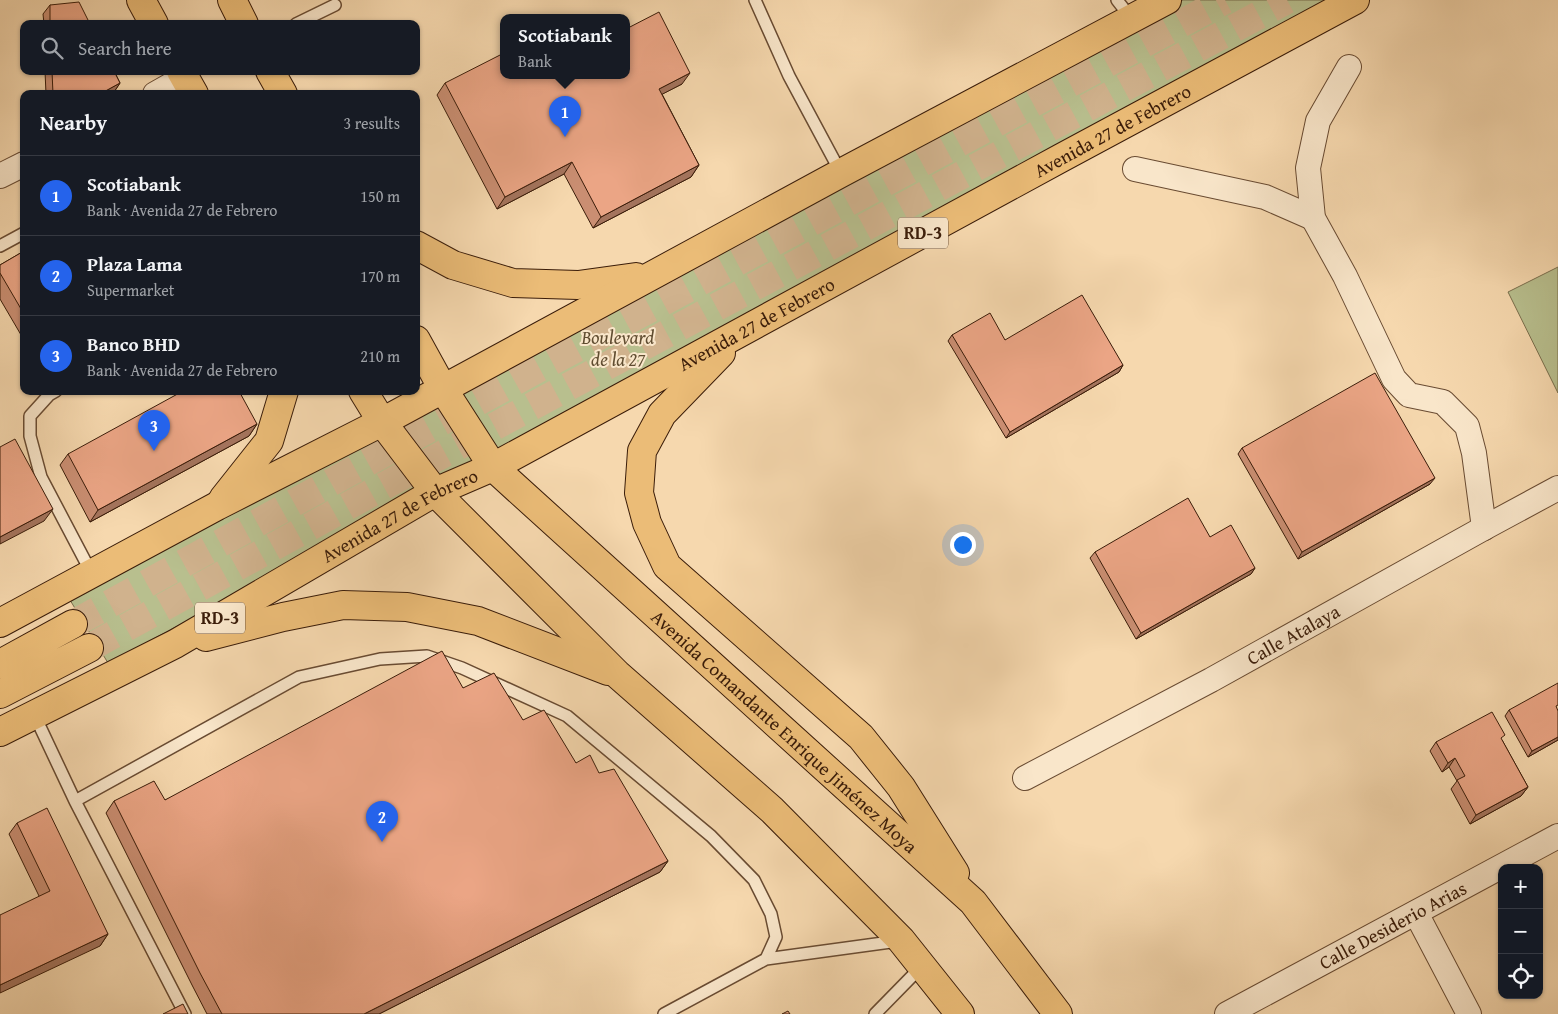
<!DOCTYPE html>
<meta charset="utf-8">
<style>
body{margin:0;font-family:"Gentium Book Plus",serif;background:#20242c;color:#f1f3f6}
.controls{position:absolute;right:15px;bottom:15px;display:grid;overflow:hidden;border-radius:10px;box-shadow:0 1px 4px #0004}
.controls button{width:45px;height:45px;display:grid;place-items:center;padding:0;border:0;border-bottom:1px solid #363941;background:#171b24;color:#f1f3f6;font:25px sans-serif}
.you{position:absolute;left:962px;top:544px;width:18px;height:18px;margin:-12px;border:4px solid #fff;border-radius:50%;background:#1a73e8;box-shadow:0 0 0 8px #1a73e833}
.badge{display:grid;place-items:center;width:32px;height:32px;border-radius:50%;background:#2563eb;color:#fff;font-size:16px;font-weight:700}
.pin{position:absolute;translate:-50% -41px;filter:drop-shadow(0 1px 2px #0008)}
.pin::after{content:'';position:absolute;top:26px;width:18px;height:15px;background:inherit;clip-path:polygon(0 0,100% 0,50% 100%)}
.popup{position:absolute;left:500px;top:14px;width:130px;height:65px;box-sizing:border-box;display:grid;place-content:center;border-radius:10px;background:#171b24;filter:drop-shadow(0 1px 4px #0005);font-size:16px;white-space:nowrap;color:#9ea1a6}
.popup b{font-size:19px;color:#f1f3f6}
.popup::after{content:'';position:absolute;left:50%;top:100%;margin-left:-10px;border:10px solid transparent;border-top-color:#171b24}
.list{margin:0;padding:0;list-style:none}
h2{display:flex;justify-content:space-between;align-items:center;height:65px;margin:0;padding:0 20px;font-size:21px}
h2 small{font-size:16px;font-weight:400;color:#9ea1a6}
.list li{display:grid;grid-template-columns:32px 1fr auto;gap:15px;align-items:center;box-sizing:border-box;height:80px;padding:0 20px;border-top:1px solid #363941}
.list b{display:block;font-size:19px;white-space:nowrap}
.list p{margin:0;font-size:16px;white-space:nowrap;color:#9ea1a6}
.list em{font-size:16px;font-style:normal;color:#9ea1a6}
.icon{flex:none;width:28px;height:28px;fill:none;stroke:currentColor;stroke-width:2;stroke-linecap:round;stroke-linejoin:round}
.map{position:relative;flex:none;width:1558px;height:1014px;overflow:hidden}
.search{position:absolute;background:#171b24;box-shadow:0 1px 4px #0004;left:20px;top:20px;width:400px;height:55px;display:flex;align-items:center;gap:12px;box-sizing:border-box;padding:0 18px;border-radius:10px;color:#9ea1a6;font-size:19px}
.panel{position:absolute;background:#171b24;box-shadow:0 1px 4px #0004;left:20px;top:90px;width:400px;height:305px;border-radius:10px}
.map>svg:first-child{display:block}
.green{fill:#b8bf8e;stroke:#796e4c}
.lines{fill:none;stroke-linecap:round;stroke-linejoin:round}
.highway-tunnel{stroke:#d0b28d;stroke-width:28;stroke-dasharray:28 14;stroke-linecap:butt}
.lane-casing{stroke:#694b32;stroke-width:14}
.street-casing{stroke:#694b32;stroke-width:26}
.primary-casing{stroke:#3a1c09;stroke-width:30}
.highway-casing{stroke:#3a1c09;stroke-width:30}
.lane{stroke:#f9e6ca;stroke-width:11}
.street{stroke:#f9e6ca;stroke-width:24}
.primary{stroke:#ebbc77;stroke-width:28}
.highway{stroke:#ebbc77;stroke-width:28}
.wall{fill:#ca8e72;stroke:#3a1c09}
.shaded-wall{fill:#a4745d;stroke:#3a1c09}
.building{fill:#eba585;stroke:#3a1c09}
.labels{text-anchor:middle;stroke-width:4;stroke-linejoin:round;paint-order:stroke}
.shield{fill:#f9e6ca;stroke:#735943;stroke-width:1}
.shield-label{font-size:18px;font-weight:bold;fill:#3a1c09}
.street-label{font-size:19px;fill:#3a1c09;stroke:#f9e6ca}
.park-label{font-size:19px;font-style:italic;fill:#604d31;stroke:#f9e6ca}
</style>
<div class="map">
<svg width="1558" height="1014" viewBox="0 0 1558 1014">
<rect width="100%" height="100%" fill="#f6d8ae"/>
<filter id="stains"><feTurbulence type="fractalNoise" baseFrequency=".004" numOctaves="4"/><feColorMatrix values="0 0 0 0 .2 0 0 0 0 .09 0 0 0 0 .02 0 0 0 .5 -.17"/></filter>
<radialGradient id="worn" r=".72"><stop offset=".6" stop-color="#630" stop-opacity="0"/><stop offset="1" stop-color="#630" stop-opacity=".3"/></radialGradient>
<path class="green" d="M1183,0h154l-709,386 -520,277 -38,-63 273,-149z
M1558,267v126l-50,-101z"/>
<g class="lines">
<path class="highway-tunnel" d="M73,624l459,-252 693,-372
M89,648l306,-168 892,-480"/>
<defs>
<path id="lane" d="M755,0l34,76 52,97
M1117,0l14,18
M296,24l39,-19
M0,246l24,-13
M56,391l-7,4 -19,21v20l11,41 51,97
M34,714l41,87 224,-124 81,-18 47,-3 35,12 105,48 144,120 43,44 17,34 5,23 -10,22 -102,55
M75,801l110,213
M766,959l132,-18
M875,1014l47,-48"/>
<g id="street">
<path d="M1349,67l-31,54 -10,47 5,50 32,58 49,103 15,16 34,7 24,24 7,27 10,75"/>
<path d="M155,94l30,-17"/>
<path d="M1135,169l130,28 48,21"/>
<path d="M0,176l24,-12"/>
<path id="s1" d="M1025,778l186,-98 273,-152 74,-40"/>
<path d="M1416,913l53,101"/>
<path id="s2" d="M1227,1014l331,-178"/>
</g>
<g id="primary">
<path d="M141,0l13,24"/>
<path d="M232,0l12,24"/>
<path d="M181,71l13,23"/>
<path d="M270,71l13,23"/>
<path d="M416,245l37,20 60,18 65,2 58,-8"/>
<path id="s3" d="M416,340l27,49 50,78 480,435 85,112"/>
<path d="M721,353l-59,61 -20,37 -3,42 8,30 20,43 194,171 40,50 54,86"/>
<path d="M363,391l19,31 53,70 182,182 155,136 129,130 59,74"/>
<path d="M223,499l46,-58 15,-50"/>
<path d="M0,623l217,-117 165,-84 459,-249 326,-173"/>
<path d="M206,637l77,-20 60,-12 64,2 71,14 130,50"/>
<path id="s4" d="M0,732l175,-88 260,-152 58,-25 568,-309 294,-158"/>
</g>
<path id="highway" d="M0,664l73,-40
M0,694l89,-46"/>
</defs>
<use href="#lane" class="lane-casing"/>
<use href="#street" class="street-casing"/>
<use href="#primary" class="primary-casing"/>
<use href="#highway" class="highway-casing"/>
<use href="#lane" class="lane"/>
<use href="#street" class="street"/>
<use href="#primary" class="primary"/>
<use href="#highway" class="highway"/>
</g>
<path class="wall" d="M50,5l40,19h-46l-1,-10z
M45,71h69l6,12 -6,9 -3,2h-65z
M445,83l237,1 -20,10 37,71 -8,12 -98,51 -29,-54 -67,35 -60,-114z
M24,251v89l-24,-41v-34z
M952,335l53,5 118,25 -4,7 -113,66 -58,-97z
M257,424l-8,12 -159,86 -30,-57 8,-11z
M1242,448l188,36 -132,75 -60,-105z
M1210,537l45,31 -4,6 -115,65 -46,-81 5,-6z
M463,688l60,32 53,43 23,10 69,88 -8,11 -281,142h-172l-15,-29 -86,-172 8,-12 51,-1z
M1557,709l1,31 -30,17 -23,-41 4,-6z
M1502,740l26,47 -7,9 -51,28 -19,-35 6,-8 -8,-14 -7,5 -12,-21 6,-9z
M17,823l91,111 -8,12 -61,-50 -30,-62z"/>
<path class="shaded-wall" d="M690,73l-8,11 -31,16 8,-11z
M120,83l-6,9 -3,2h-11z
M572,162l-8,12 -67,35 8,-12z
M699,165l-8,12 -98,51 8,-11z
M1123,365l-4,7 -113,66 4,-6z
M257,424l-8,12 -159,86 8,-12z
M1435,478l-5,6 -132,75 4,-7z
M53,509l-9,12 -44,23v-7z
M1255,568l-4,6 -115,65 5,-6z
M1558,737v3l-30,17 4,-6z
M1455,758l-6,9 -7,5 6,-9z
M1528,787l-7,9 -51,28 6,-9z
M668,861l-8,11 -281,142h-15z
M108,934l-8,12 -100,47v-8z"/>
<path class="building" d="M79,2l11,22h-40v-19z
M659,12l31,61 -31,16 40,76 -98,52 -29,-55 -67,35 -60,-114 59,-30v23h122v-47z
M52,71h62l6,12 -20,11h-47z
M24,251v63l-24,-41v-8z
M1082,295l41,70 -113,67 -58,-97 38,-22 15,27z
M1375,373l60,105 -133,74 -60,-104z
M183,391h56l18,33 -159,86 -30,-56z
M15,439l38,70 -53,28v-90z
M1188,498l22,39 21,-12 24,43 -114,65 -46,-81z
M442,651l21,37 31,-15 29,47 21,-10 32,53 14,-8 9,18 15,-4 54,92 -304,153h-142l-22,-41 -86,-172 40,-20 11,19z
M1558,683v22l-2,1 2,5v26l-26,14 -23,-41z
M1492,712l13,23 -4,3 27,49 -52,28 -19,-35 8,-4 -10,-18 -7,5 -12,-21z
M47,808l61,126 -108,51v-70l50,-24 -33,-68z
M183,1004l5,10h-25z
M788,1011l2,3h-8z"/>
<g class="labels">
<g class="shield">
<rect x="898" y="217.5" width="50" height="31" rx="4"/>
<rect x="195" y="602.5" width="50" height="31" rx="4"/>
</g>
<g class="shield-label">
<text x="923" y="239">RD-3</text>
<text x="220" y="624">RD-3</text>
</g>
<g class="street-label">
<text dy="7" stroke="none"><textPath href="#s4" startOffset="1265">Avenida 27 de Febrero</textPath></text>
<text dy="7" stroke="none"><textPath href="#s4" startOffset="860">Avenida 27 de Febrero</textPath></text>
<text dy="7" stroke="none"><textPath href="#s4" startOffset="455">Avenida 27 de Febrero</textPath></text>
<text dy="7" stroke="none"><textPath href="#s1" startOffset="304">Calle Atalaya</textPath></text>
<text dy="7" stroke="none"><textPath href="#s3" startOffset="542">Avenida Comandante Enrique Jiménez Moya</textPath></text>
<text dy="7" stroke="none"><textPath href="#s2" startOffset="188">Calle Desiderio Arias</textPath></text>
</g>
<g class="park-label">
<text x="618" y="344">Boulevard<tspan x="618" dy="22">de la 27</tspan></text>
</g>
</g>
<rect width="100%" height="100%" filter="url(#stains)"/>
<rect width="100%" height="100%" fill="url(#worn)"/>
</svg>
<div class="controls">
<button>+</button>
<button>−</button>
<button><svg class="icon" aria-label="locate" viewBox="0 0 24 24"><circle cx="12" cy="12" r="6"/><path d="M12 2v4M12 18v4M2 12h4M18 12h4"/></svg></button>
</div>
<div class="you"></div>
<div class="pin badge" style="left:565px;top:137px">1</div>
<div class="popup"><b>Scotiabank</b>Bank</div>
<div class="pin badge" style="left:382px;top:842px">2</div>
<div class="pin badge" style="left:154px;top:451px">3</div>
<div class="search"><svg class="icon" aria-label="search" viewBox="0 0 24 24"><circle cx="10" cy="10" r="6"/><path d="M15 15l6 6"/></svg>Search here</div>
<section class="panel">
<h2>Nearby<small>3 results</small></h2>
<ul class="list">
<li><span class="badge">1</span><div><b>Scotiabank</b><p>Bank · Avenida 27 de Febrero</p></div><em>150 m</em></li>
<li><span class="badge">2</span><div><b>Plaza Lama</b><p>Supermarket</p></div><em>170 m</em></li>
<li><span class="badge">3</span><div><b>Banco BHD</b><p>Bank · Avenida 27 de Febrero</p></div><em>210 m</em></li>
</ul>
</section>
</div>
